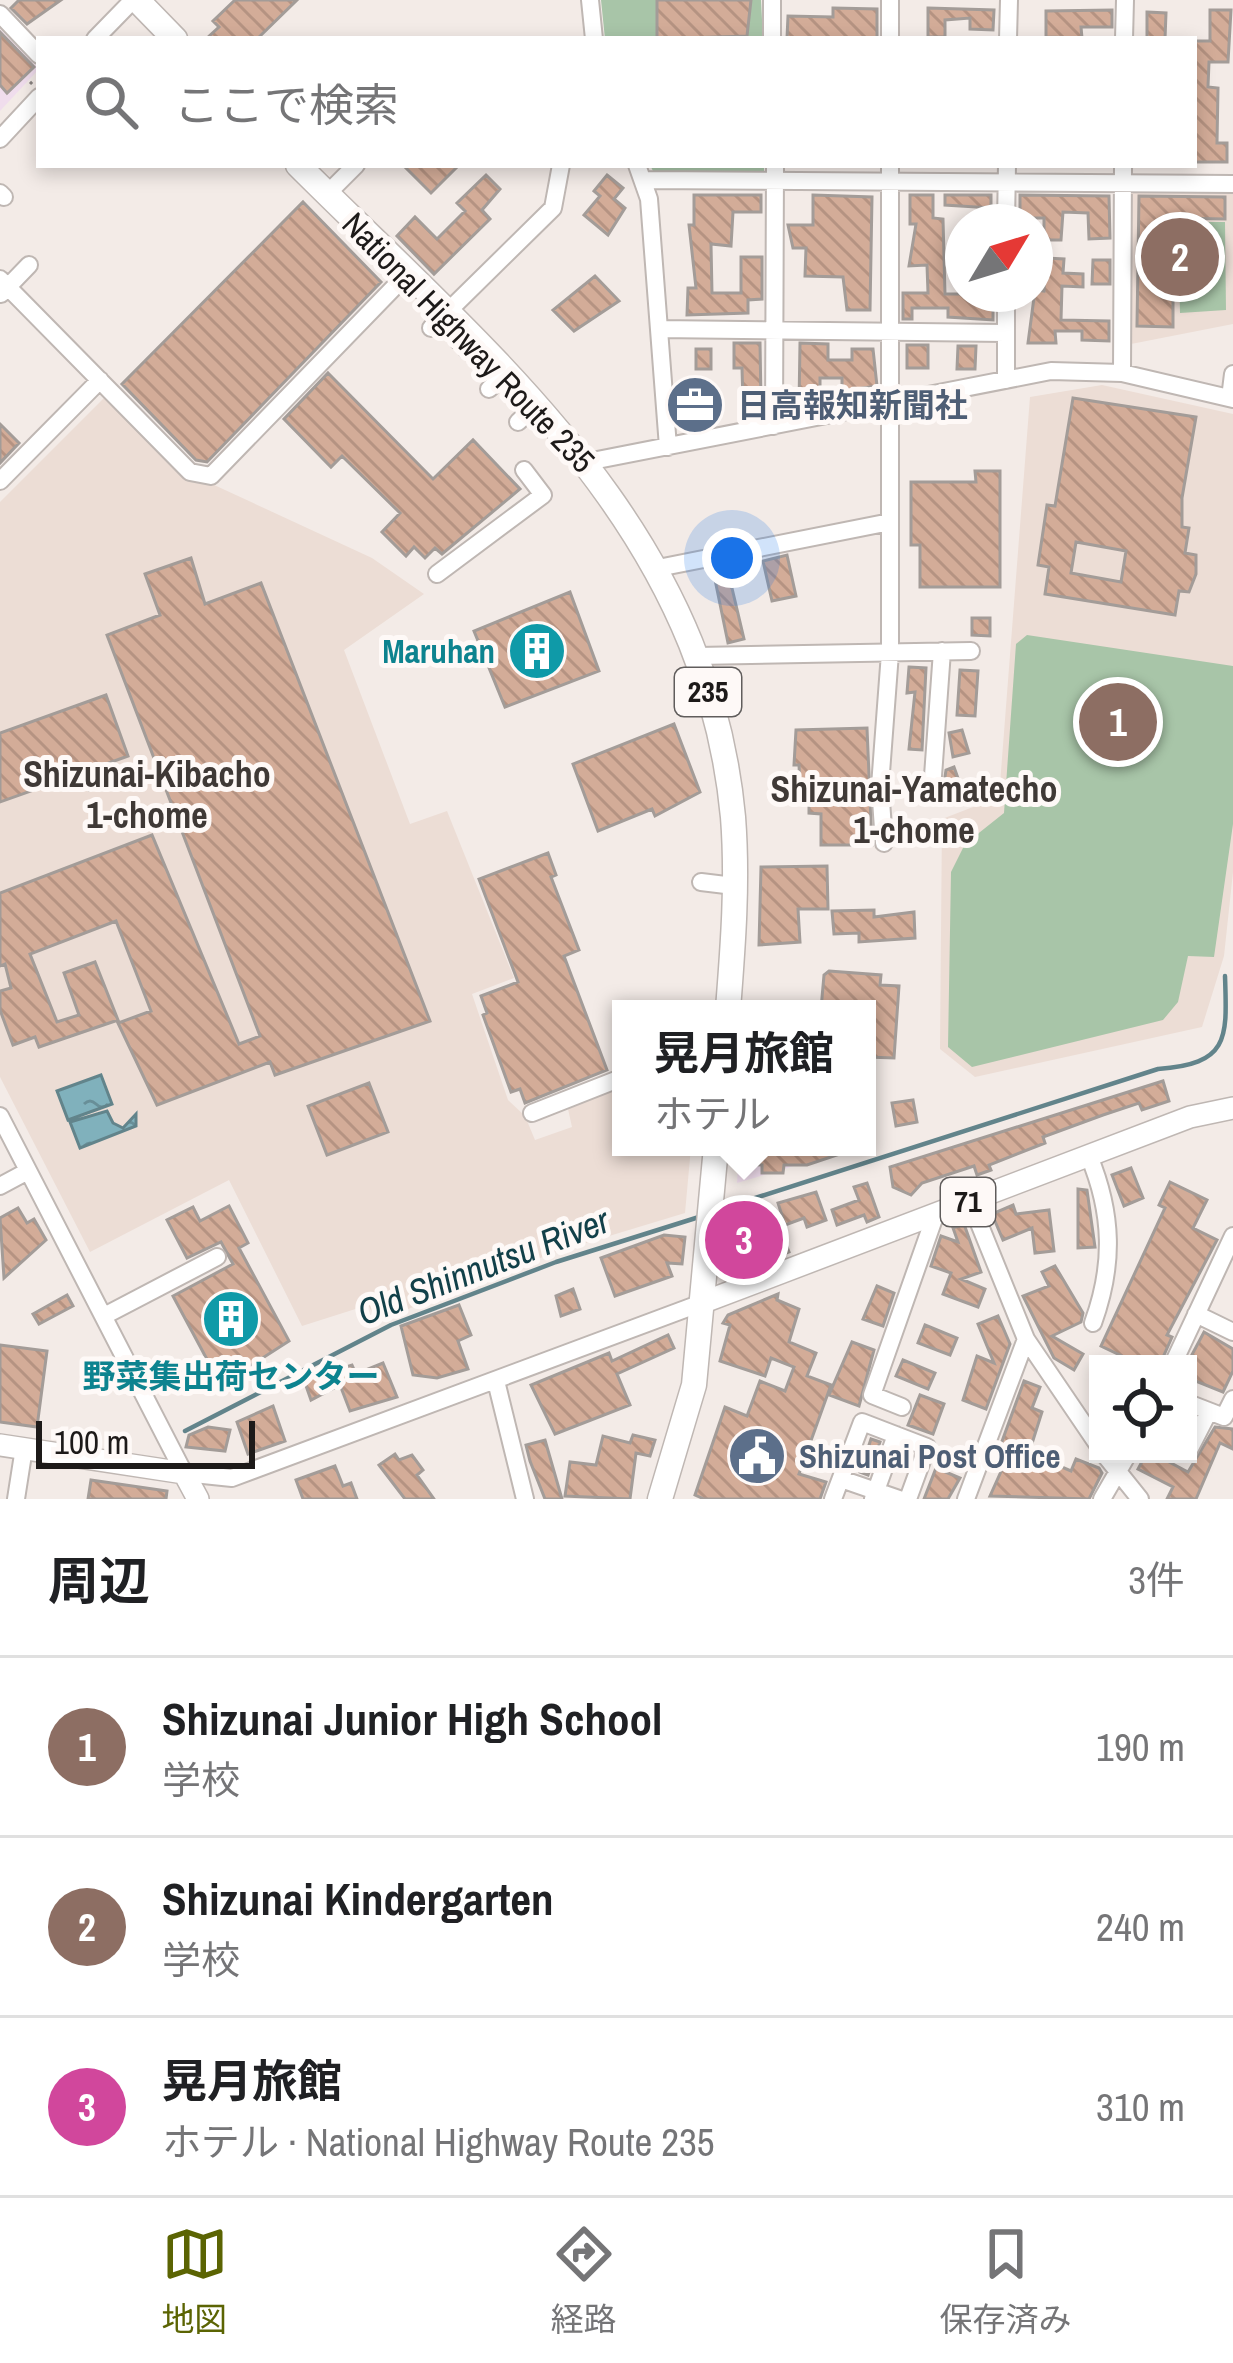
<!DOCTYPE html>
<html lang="ja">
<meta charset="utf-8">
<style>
body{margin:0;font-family:"Archivo Narrow","Noto Sans JP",sans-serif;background:#f2f2f2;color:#202124}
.controls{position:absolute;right:36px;bottom:36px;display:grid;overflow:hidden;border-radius:0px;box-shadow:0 6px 18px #0003}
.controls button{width:108px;height:108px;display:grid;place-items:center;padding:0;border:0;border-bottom:3px solid #e0e0e0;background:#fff;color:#202124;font:60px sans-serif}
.compass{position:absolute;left:945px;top:204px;width:108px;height:108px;border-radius:50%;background:#fff;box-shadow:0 6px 18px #0003;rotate:52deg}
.scale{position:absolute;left:36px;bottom:30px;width:219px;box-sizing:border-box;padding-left:12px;border:6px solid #1d1a19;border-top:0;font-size:33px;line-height:42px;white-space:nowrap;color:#1d1a19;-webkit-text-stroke:9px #fef9f7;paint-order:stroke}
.you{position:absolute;left:732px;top:558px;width:42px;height:42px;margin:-30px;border:9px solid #fff;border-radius:50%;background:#1a73e8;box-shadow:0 0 0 18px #1a73e833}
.badge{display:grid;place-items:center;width:78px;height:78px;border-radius:50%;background:#5b6403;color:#fff;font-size:39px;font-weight:700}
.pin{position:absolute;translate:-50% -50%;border:6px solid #fff;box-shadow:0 3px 12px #0006}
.popup{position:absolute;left:612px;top:1000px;width:264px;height:156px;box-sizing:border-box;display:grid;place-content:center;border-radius:0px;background:#fff;filter:drop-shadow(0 3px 9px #0005);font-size:39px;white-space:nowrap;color:#757577}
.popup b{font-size:45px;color:#202124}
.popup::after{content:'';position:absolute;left:50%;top:100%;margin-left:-24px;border:24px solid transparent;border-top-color:#fff}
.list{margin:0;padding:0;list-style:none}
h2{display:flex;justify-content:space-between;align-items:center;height:156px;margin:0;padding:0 48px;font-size:51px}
h2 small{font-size:39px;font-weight:400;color:#757577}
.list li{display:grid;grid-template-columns:78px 1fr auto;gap:36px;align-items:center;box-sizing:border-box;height:180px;padding:0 48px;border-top:3px solid #e0e0e0}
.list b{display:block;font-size:45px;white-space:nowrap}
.list p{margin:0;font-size:39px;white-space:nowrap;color:#757577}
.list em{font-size:39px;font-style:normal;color:#757577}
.icon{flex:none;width:66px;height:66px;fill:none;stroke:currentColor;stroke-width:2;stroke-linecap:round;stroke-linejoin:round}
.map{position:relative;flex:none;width:1233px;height:1499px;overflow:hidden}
.search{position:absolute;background:#fff;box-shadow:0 6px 18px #0003;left:36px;right:36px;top:36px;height:132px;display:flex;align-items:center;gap:30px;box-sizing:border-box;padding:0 42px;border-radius:0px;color:#757577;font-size:45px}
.sheet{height:696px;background:#fff}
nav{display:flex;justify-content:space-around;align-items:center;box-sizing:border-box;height:168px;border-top:3px solid #e0e0e0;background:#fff;font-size:33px;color:#757577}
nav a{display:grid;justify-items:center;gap:6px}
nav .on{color:#5b6403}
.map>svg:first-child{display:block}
.commercial{fill:#f0dded}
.built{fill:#ecddd5}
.green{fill:#a8c5a8}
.water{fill:url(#water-ripples);stroke:#62848b;stroke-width:3}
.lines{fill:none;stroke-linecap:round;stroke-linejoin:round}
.stream{stroke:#62848b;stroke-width:4.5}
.building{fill:url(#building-back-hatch);stroke:#a39c98;stroke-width:3;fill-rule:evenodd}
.minor-casing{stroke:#bfb7b3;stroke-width:20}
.major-casing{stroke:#bfb7b3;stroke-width:24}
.highway-casing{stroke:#bfb7b3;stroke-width:27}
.path{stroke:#898381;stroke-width:3;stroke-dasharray:3 9;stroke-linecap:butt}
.minor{stroke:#fff;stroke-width:16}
.major{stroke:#fff;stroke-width:21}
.highway{stroke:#fff;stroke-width:24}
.labels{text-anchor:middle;stroke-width:10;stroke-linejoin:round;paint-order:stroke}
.shield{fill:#fef9f7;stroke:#605d5c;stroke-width:3}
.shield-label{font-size:30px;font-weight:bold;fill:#1d1a19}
.street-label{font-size:33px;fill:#1d1a19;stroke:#fef9f7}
.service-label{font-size:33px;font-weight:bold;fill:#4e5e75;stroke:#fef9f7;text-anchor:start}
.culture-label{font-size:33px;font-weight:bold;fill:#0d838f;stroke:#fef9f7;text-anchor:end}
.neighbourhood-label{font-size:36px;font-weight:bold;fill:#3f3936;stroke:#fef9f7}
.water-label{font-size:36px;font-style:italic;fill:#124049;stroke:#fef9f7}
</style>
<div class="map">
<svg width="1233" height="1499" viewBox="0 0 1233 1499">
<defs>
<pattern id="water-ripples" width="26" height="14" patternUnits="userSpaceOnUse" patternTransform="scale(3)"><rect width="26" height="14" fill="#80b1bc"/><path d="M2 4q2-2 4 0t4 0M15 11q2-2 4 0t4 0" fill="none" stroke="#688f98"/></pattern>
<pattern id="building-back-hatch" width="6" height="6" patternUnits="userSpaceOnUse" patternTransform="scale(3)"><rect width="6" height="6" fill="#d3ac98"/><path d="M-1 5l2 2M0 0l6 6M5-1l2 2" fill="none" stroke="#b59382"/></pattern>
</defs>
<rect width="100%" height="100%" fill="#f3ebe7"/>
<path class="commercial" d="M0,29l39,40 -39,42z
M739,1147h118l-120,36z"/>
<path class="built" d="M1128,189l105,1v134l-107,21z
M1102,385l131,29v458l-9,84 -22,71 -227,50 -35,-28 2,-230 57,-22 31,-400z
M105,397l79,82 28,5 160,74 52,36 -80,56 66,174 37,-13 67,167 -42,16 36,106 17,16 10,24 37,-13 -4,-18 53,-21v59h70l-6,66 -132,40 -176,68 -9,-16 -66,21 -73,-146 -139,72 -90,-175v-575z"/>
<path class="green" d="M601,0h160l2,39h-158z
M650,165h114v7l-111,-1z
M1178,222h47l1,88 -46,3z
M1027,635l206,31v158l-19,133 -26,-1 -10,46 -15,18 -191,47 -24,-20 3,-175 14,-28 39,-31 12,-169z"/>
<path class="water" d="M101,1075l11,29 -44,16 -11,-29z
M107,1111l6,12 10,5 13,-14v12l-56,22 -10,-26z"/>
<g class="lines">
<path class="stream" d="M721,1209l437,-140c72,-5 69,-31 67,-93
M185,1431l206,-106 165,-63 143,-45"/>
</g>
<path class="building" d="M19,0h42l-34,24 -16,-16z
M235,0h62l-40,39h-51l13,-12 -6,-6z
M657,0h94l-4,36 -90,3z
M833,8l44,1v30l-90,-1 1,-22 45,1z
M928,8l66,2 -1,20 -23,-1v-11l-25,2v17h-17z
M1112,10v17h-31l1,11 -36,-1v-26z
M1210,10h21l-3,52h-19l-1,25 10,1 -1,55h10v19h-33v-121h16z
M1147,12l19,1 -1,26 -18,-1z
M0,32l34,35 -27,26 -7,-8z
M403,165h56l-28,28z
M486,175l14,14 -18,21 8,9 -56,55 -37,-38 18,-19 22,22 28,-28 -8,-8z
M607,175l16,13 -9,11 11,9 -17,27 -24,-20 16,-19 -6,-5z
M694,195h67v17h-28l-2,34 -20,-2 1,49h29v-36h21v42l-14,1v13l-61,2 1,-27h8l-7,-63h5z
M813,195l59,2 -2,113h-23l-4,-33 -38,-1 1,-28h-13l-5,-23h25z
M910,195h23v23l10,1 2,75h48v26l-45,-3v-9h-36v11h-9v-26h25l-1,-28 -18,1 7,-42h-6z
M945,195h46v13l-46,-3z
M1020,195l89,1 1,42 -21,1 -1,-26 -25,-1 -2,28h-17v-22h-24z
M1139,196l86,1v22l-52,-1v109l-36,-1z
M303,202l78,80 -174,180 -11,-2 -74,-76z
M1045,258l19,1 -1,14 20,1v13l-21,-1 -1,34 48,1v20l-27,-1v-9h-27l1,12h-28l7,-53 9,1z
M1093,260h17v24h-18z
M595,276l24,25 -45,30 -21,-21z
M734,343h26l1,58 -18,1 -1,-34h-8z
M800,343l28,1v16h24v-11h21l4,37 -35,5v-13h-22v25l-21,2z
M907,345h21v23h-21z
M958,346h18l-1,23h-18z
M696,349h15v20h-15z
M328,373l105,106 40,-39 47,49 -78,65 -7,-6 -10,10 -11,-11 -8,9 -24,-24 18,-19 -58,-57 -11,11 -47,-48z
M701,388l3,33 -17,1 -3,-32z
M1073,398l123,19 -14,81v29l7,1 -4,25 11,2v19l-7,18 -10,-1 -4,24 -130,-21 4,-27 -11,-2 9,-60 8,1zM1076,542l50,9 -5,31 -50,-9z
M0,424l19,19 -19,20z
M975,471h25v116h-80v-42h-9v-63h65z
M787,555l9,41 -24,5 -9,-40z
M191,558l14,46 56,-21 169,438 -155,54 -5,-13 -113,43 -39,-82 33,-12 -35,-90 -86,33 27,68 22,-7 -15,-42 31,-11 23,58 -79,27 -4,-10 -22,8 -13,-35v-19l11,-3 -6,-24 -5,2v-73l152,-58 87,209 21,-8 -153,-401 53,-20 -15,-41z
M727,567l17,72 -16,4 -15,-73z
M570,592l29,79 -94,36 -31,-76z
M972,618h18v18l-18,-1z
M909,667l17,1 -4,82 -13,-1 6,-57 -8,1z
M960,670l18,1 -3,45 -18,-1z
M106,695l22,61 -33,12 6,19 -12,3 -5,-18 -84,30v-69z
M674,724l26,68 -45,24 -3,-7 -54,22 -25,-67z
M867,728l5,117h-51v-31l-12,-1v-27l-9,1 -1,-22h-5l2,-35z
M962,730l7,23 -16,4 -4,-24z
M954,767l10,28 -14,5 -6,-17 2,-13z
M548,853l8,22 -5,2 28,73 -15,6 43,114 -82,33 -5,-14 -9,3 -28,-77 4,-2 -6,-17 37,-14 -39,-103z
M827,866l1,43h-30l2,33 -41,3 2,-78z
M874,910v7l40,-5 1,26 -56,4v-9l-25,1 -2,-23z
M829,971l52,4 -1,10 19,1 -5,72 -27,-1v-48h-46l3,-34z
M1163,1081l6,20 -27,9 -3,-7 -36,12 -60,22 2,6 -56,22 2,5 -14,5 -3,-9 -52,17 -11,12 -18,-8 -3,-20z
M369,1083l19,49 -61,23 -19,-49z
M913,1100l4,22 -21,4 -4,-23z
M741,1147h114v2l-48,16h-23l-1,8h-21v-8l-22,-1z
M1131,1168l12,30 -19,8 -12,-31z
M1170,1182l37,18 -14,28 24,12 -50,95 5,2 -12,27h-35l3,-5 -27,-13 64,-138 -6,-3z
M867,1183l12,34 -12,5 -3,-7 -27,10 -5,-15 27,-10 -5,-13z
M1078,1189l9,1 8,57 -17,1z
M816,1192l10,28 -19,7 -3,-9 -19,7 -7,-22z
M1013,1205l3,9 33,-4 5,41 -19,2 -3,-25 -29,12 -11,-26z
M229,1206l19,37 -9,5 50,93 -76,49 -11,-20 8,-5 -37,-69 60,-32 -12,-22 -34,16 -20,-38 26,-13 7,14z
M18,1208l9,15 7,-4 12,21 -42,38 -4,-60z
M748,1222l12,30 -25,9 -3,-33z
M964,1224l17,48 -20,7 24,10 -7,18 -35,-13 8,-21 -20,-7 10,-30 17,6 -5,-14z
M782,1234l7,18 -20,8 -7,-19z
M664,1235l21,2 -3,27 -15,-1 5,13 -57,20 -14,-38z
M1055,1266l28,47 -2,9 -29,14 31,18 -9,16 -20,-12 -31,-62 26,-10 -7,-14z
M877,1286l17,7 -11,33 -20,-7z
M573,1289l7,20 -19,7 -5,-20z
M778,1294l-1,6 22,9 -10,33 27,11 -9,23 24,9 -32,89 27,8 -6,17h-116l-9,-4 30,-88 22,9 13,-35 25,10 9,-24 -23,-9 -6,18 -45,-15 10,-36 -7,-2 5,-8z
M67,1295l6,11 -34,18 -6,-10z
M459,1305l12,30 -13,6 10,28 -31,9 -24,-3 -12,-49z
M998,1316l12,28 -24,65 -23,-9 14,-44 17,7 -16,-39z
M925,1325l32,13 -7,17 -32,-12z
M1204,1332l29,17v22l-10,21 -35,-14 -1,-14z
M668,1335l6,13 -57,26 13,31 -75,29 -24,-49 78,-32 3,8z
M852,1342l22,8 -15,56 -30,-11z
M0,1345l47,6 -10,76 -37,-5z
M903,1360l32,13 -7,16 -32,-13z
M383,1363l14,34 -47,14 -10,-26 -29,15 -7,-20 48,-15 4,9z
M1024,1381l16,6 -8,21 10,4 -13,41 42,18 5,-12 23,9 3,5 -13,26 -99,-3 13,-29 1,-10 -7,-2z
M920,1395l24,9 -11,30 -25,-9z
M273,1406l12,35 -37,13 -11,-32z
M208,1427l22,3 -5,21 -39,-4 3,-12z
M1215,1427l18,2v20l-13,-6 -24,56h-29l6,-12 -35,-18 8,-15h8l34,18z
M633,1435l22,5 -5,16 -14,-3 -6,46 -65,-3 5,-34 26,3 7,-29 27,7z
M871,1439l9,3 -12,33 -8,-3z
M545,1440l17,59h-17l-15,-38 -4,-16z
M395,1454l4,6 13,-5 11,15 -6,5 17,24h-29l-26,-34z
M335,1466l8,20 8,-3 6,16h-54l-7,-19z
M936,1468l24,10 -12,21h-24z
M91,1480l76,11 -1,8h-78z"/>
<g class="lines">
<defs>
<path id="minor" d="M590,0l4,39
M772,0v39
M0,14l39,41
M95,39l38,-39
M890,39v-39
M1008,39l1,-39
M1124,39l1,-39
M0,139l39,-42
M637,165l12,34 19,248
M644,180l589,4
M0,193l4,4
M327,194l29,-29
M1006,222l1,-57
M0,279l190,193 21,4 196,-202
M1,294l28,-29
M1006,294v86
M431,328l122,-120 8,-43
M659,329l346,4
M1122,373l1,-208
M489,389l16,-15
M1230,398l3,-24
M518,422l18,-17
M774,426l1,-261
M587,462l464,-91 71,2 111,26
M0,481l100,-101
M658,568l232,-46
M437,574l106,-79 -19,-25
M697,656l274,-5
M933,776l9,-125
M884,843l-4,-57 10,-133v-488
M701,882l33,4
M532,1113l89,-35
M0,1116l184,357 48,5 472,-176
M1089,1156c24,58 25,109 4,167
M0,1186l28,-15
M970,1201l56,138 72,106
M1196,1314l37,18
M104,1316l113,-59
M1173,1364l60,-128
M496,1381l29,118
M1188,1403l36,14 9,-18
M902,1407l-30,-12 64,-182
M1188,1452l20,-39
M1104,1454l36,45
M841,1479l58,20
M16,1499l8,-51
M833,1499l29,-77 65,25 -19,52
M873,1499l23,-64
M966,1499l60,-160
M1102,1499l26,-45"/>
<path id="major" d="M704,1302l486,-185 43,-9
M0,1445l184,28 14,26"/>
<path id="highway" d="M137,0l38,39
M298,165c192,192 408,362 435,652 5,64 0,129 -5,192
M660,1499l34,-114 22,-238"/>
</defs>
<use href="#minor" class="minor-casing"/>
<use href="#major" class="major-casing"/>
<use href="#highway" class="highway-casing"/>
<path class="path" d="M30,84l9,-9
M443,337l35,36"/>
<use href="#minor" class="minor"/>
<use href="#major" class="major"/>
<use href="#highway" class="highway"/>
</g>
<defs>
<symbol id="office-disc" viewBox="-11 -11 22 22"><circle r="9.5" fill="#5c6f8a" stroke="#fef9f7"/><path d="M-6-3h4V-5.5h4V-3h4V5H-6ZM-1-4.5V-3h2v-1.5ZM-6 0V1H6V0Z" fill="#fff"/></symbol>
<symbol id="building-disc" viewBox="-11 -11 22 22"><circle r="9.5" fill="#0f9aa8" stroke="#fef9f7"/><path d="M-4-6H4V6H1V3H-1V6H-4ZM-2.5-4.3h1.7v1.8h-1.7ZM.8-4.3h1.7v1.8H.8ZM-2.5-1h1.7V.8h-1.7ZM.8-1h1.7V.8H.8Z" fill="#fff"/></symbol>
<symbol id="civic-disc" viewBox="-11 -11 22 22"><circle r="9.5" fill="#5c6f8a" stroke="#fef9f7"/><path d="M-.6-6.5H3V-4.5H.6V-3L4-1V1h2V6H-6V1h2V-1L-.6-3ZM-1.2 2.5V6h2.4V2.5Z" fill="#fff"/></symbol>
</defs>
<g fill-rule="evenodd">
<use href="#office-disc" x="662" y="372" width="66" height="66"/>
<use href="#building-disc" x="504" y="618" width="66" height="66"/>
<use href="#building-disc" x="198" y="1286" width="66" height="66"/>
<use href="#civic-disc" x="724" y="1423" width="66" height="66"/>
</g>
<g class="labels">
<g class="shield">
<rect x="675" y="668" width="66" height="48" rx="9"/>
<rect x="941" y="1178" width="54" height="48" rx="9"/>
</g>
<g class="shield-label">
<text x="708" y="702">235</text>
<text x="968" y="1212">71</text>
</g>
<g class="street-label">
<text transform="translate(469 342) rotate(46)" y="12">National Highway Route 235</text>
</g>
<g class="service-label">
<text x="737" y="417">日高報知新聞社</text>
<text x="799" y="1468">Shizunai Post Office</text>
</g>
<g class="culture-label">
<text x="495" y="663">Maruhan</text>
<text x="231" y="1388" text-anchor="middle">野菜集出荷センター</text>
</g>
<g class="neighbourhood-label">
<text x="147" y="787">Shizunai-Kibacho<tspan x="147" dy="41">1-chome</tspan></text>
<text x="914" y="802">Shizunai-Yamatecho<tspan x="914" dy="41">1-chome</tspan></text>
</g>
<g class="water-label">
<text transform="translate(483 1266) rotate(-21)" y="13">Old Shinnutsu River</text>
</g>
</g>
</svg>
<div class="controls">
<button><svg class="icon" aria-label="locate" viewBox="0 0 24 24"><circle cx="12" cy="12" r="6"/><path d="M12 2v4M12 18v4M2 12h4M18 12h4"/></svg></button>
</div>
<svg class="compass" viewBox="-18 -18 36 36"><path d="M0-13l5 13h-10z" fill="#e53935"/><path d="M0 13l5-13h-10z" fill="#757577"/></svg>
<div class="scale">100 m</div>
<div class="you"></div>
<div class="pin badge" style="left:1118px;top:722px;background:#8d6e63">1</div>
<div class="pin badge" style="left:1180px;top:257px;background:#8d6e63">2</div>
<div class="pin badge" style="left:744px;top:1240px;background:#d1479c">3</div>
<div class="popup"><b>晃月旅館</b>ホテル</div>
<div class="search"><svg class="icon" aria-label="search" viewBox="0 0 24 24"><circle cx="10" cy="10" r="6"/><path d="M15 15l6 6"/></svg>ここで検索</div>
</div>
<section class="sheet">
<h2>周辺<small>3件</small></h2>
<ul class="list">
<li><span class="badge" style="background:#8d6e63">1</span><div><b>Shizunai Junior High School</b><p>学校</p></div><em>190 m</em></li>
<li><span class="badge" style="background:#8d6e63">2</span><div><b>Shizunai Kindergarten</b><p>学校</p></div><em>240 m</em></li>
<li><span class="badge" style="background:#d1479c">3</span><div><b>晃月旅館</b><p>ホテル · National Highway Route 235</p></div><em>310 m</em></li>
</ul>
</section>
<nav>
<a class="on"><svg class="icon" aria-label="map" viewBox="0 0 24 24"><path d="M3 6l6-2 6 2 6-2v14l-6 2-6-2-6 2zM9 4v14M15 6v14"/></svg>地図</a>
<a><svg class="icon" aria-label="directions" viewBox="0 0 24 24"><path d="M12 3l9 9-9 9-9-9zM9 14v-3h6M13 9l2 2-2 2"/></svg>経路</a>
<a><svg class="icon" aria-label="saved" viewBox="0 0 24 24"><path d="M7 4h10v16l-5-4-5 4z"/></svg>保存済み</a>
</nav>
